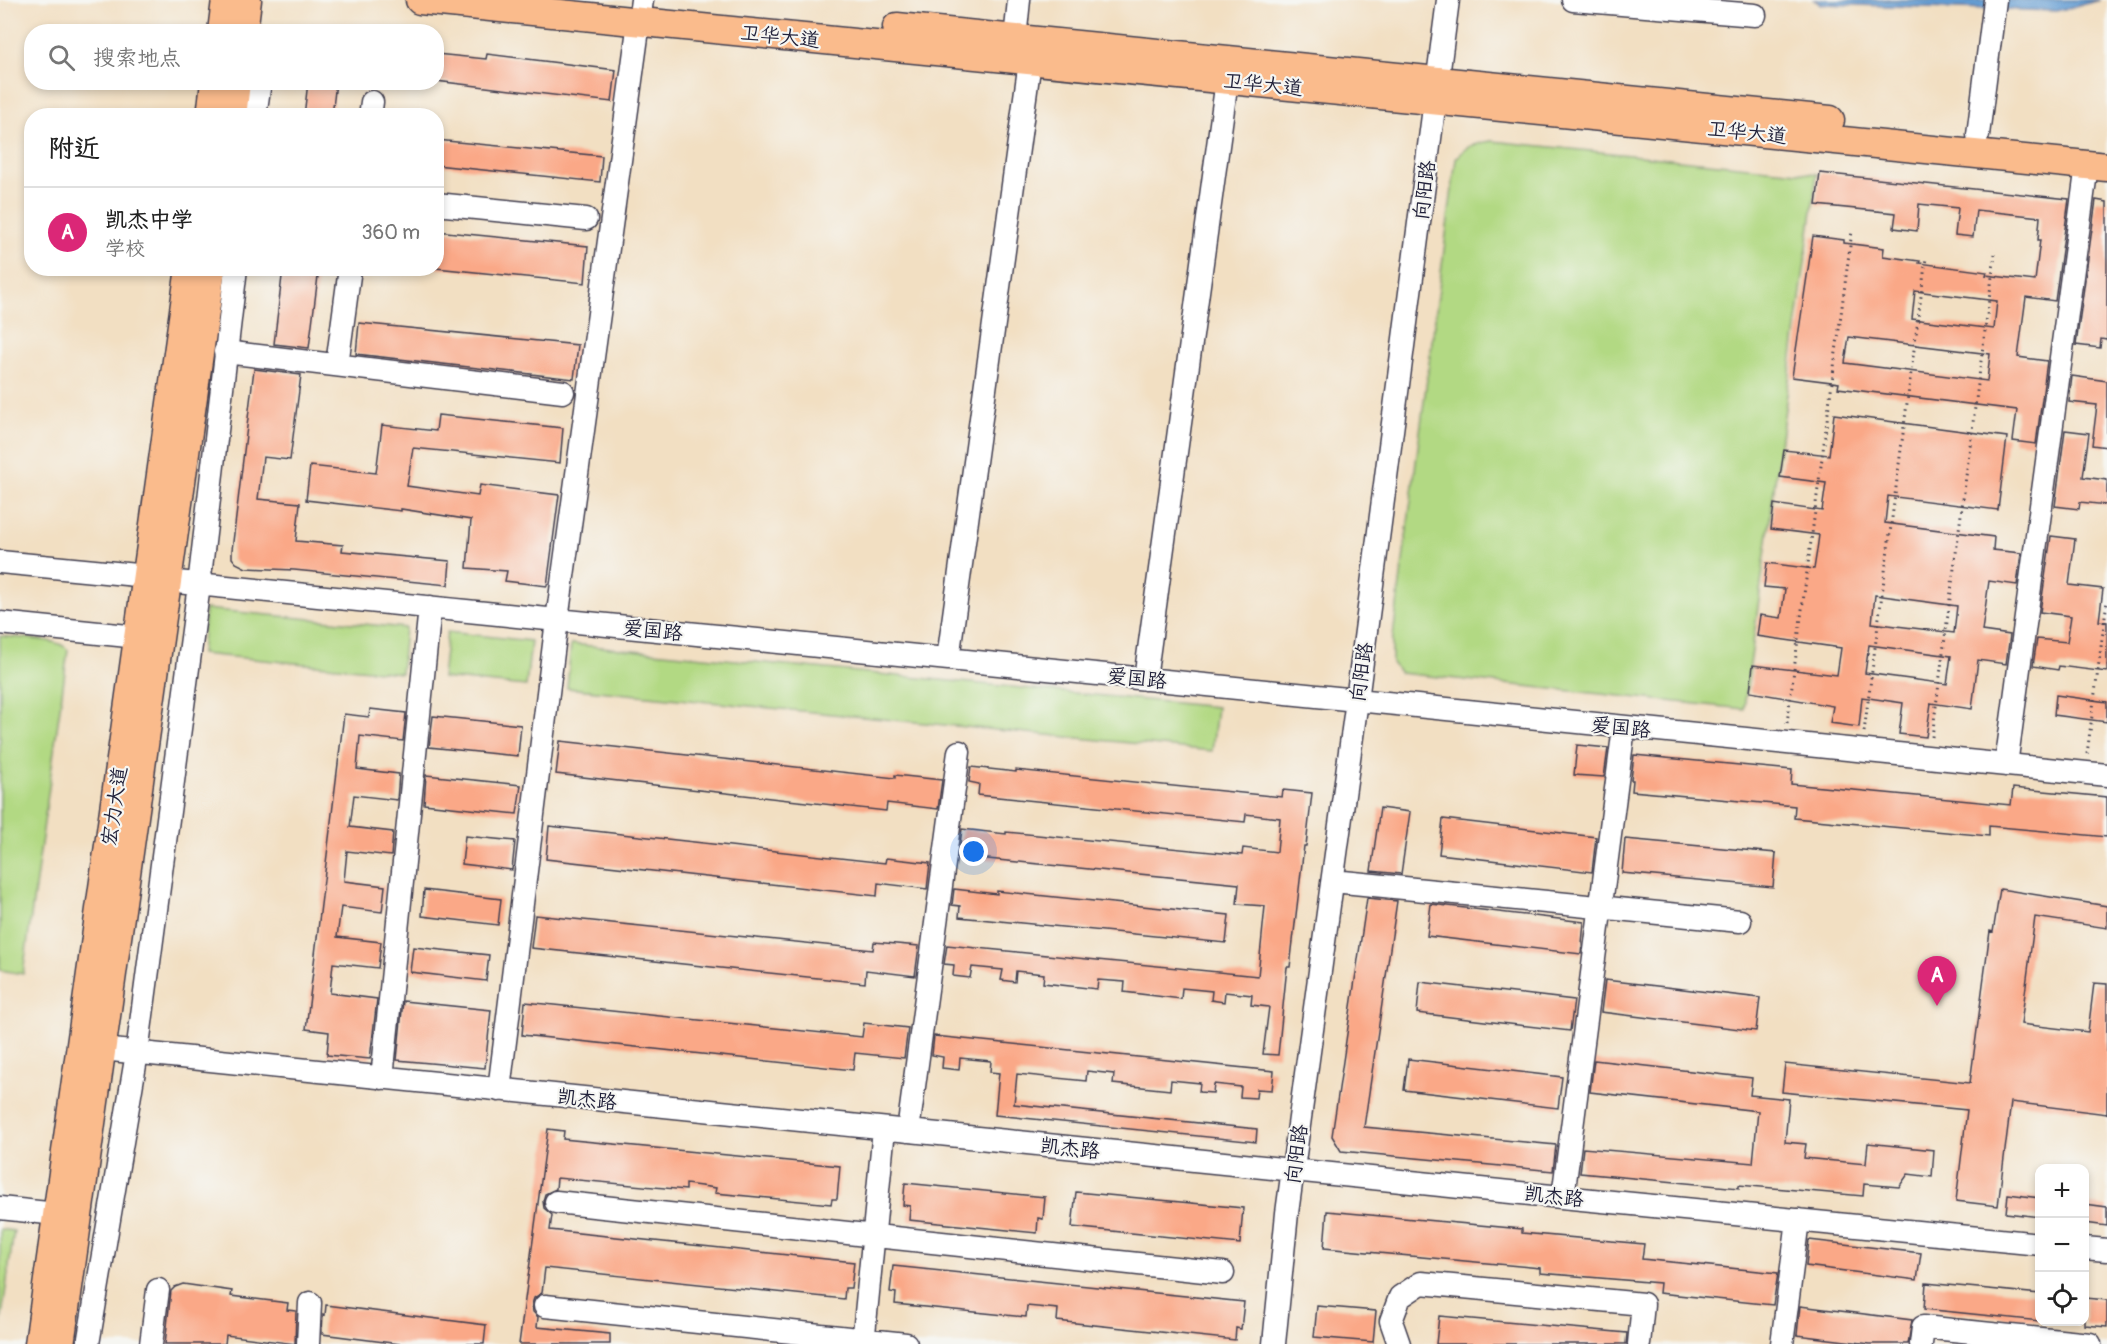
<!DOCTYPE html>
<html lang="zh">
<meta charset="utf-8">
<style>
body{margin:0;font-family:Pangolin,"LXGW WenKai TC",sans-serif;background:#f2f2f2;color:#222}
.controls{position:absolute;right:18px;bottom:18px;display:grid;overflow:hidden;border-radius:12px;box-shadow:0 3px 9px #0003}
.controls button{width:54px;height:54px;display:grid;place-items:center;padding:0;border:0;border-bottom:2px solid #e0e0e0;background:#fff;color:#222;font:30px sans-serif}
.you{position:absolute;left:974px;top:852px;width:21px;height:21px;margin:-15px;border:4px solid #fff;border-radius:50%;background:#1a73e8;box-shadow:0 0 0 9px #1a73e833}
.badge{display:grid;place-items:center;width:39px;height:39px;border-radius:50%;background:#db2777;color:#fff;font-size:20px;font-weight:700}
.pin{position:absolute;translate:-50% -50px;filter:drop-shadow(0 2px 3px #0008)}
.pin::after{content:'';position:absolute;top:32px;width:21px;height:18px;background:inherit;clip-path:polygon(0 0,100% 0,50% 100%)}
.list{margin:0;padding:0;list-style:none}
h2{display:flex;justify-content:space-between;align-items:center;height:78px;margin:0;padding:0 24px;font-size:26px}
h2 small{font-size:20px;font-weight:400;color:#767676}
.list li{display:grid;grid-template-columns:39px 1fr auto;gap:18px;align-items:center;box-sizing:border-box;height:90px;padding:0 24px;border-top:2px solid #e0e0e0}
.list b{display:block;font-size:22px;white-space:nowrap}
.list p{margin:0;font-size:20px;white-space:nowrap;color:#767676}
.list em{font-size:20px;font-style:normal;color:#767676}
.icon{flex:none;width:33px;height:33px;fill:none;stroke:currentColor;stroke-width:2;stroke-linecap:round;stroke-linejoin:round}
.map{position:relative;flex:none;width:2107px;height:1344px;overflow:hidden}
.search{position:absolute;background:#fff;box-shadow:0 3px 9px #0003;left:24px;top:24px;width:420px;height:66px;display:flex;align-items:center;gap:15px;box-sizing:border-box;padding:0 21px;border-radius:24px;color:#767676;font-size:22px}
.panel{position:absolute;background:#fff;box-shadow:0 3px 9px #0003;left:24px;top:108px;width:420px;height:168px;border-radius:24px}
.map>svg:first-child{display:block}
.green{fill:#b2d983;stroke:#6a7e5f;stroke-width:1.5}
.water{fill:#659dd3;stroke:#446087;stroke-width:1.5}
.building{fill:#faa887;fill-rule:evenodd}
.lines{fill:none;stroke-linecap:round;stroke-linejoin:round}
.minor-casing{stroke:#413e4f;stroke-width:25}
.major-casing{stroke:#413e4f;stroke-width:31}
.path{stroke:#413e4f;stroke-width:3;stroke-dasharray:1.5 4.5;stroke-linecap:butt}
.minor{stroke:#fff;stroke-width:22}
.major{stroke:#fabb8c;stroke-width:28}
.labels{text-anchor:middle;stroke-width:4.5;stroke-linejoin:round;paint-order:stroke}
.street-label{font-size:20px;fill:#22223b;stroke:#f6f6f2}
</style>
<div class="map">
<svg width="2107" height="1344" viewBox="0 0 2107 1344">
<rect width="100%" height="100%" fill="#f6f6f2"/>
<filter id="ink" filterUnits="userSpaceOnUse"><feTurbulence type="fractalNoise" baseFrequency=".0167" numOctaves="2"/><feDisplacementMap in="SourceGraphic" scale="12" xChannelSelector="R" yChannelSelector="G"/><feConvolveMatrix kernelMatrix="1 2 1 2 8 2 1 2 1" color-interpolation-filters="sRGB"/></filter>
<filter id="wash" filterUnits="userSpaceOnUse"><feTurbulence type="fractalNoise" baseFrequency=".008" numOctaves="4" result="noise"/><feDisplacementMap in="SourceGraphic" scale="24" xChannelSelector="R" yChannelSelector="G"/><feGaussianBlur stdDeviation="1.35" result="paint"/><feColorMatrix in="noise" values="0 0 0 0 0 0 0 0 0 0 0 0 0 0 0 0 0 1.4 0 .05"/><feComposite in="paint" operator="in"/></filter>
<g filter="url(#wash)">
<rect width="100%" height="100%" fill="#f2dfc2"/>
<path class="green" d="M1492,141l325,33 -73,535 -344,-36 -8,-10v-19l64,-485c10,-14 20,-16 36,-18z
M205,609l200,19 -4,45 -200,-19z
M447,632l84,9 -5,45 -84,-8z
M0,636c16,2 60,2 68,14l-45,324 -23,-4z
M571,644l646,63 -5,44 -645,-63z
M0,1229l14,2 -14,99z"/>
<path class="water" d="M1814,0h287l-45,11 -235,-7z"/>
<g id="blocks">
<path class="building" d="M436,54l50,5 1,-5 129,16 -4,32 -176,-21z
M308,82h28l-4,34h-28z
M436,140l166,16 -2,26 -164,-17z
M1820,173l249,26 -14,102 -29,-4 -8,60 29,4 -11,83 -23,-3 4,-31 -179,-22 1,-5 -47,-6 21,-141 31,4v3l40,5 -1,8 37,5 -1,2 68,9 -1,3 49,6 5,-41h-2l2,-23 -64,-7 -3,27 -18,-2 3,-27 -39,-4 -2,27 -23,-3 2,-15 -80,-8zM1915,291l82,10 -3,28 -82,-10zM1849,337l141,17 -3,27 -142,-18z
M2096,200l11,2v138l-6,-1 -1,9 -24,-3z
M436,231l152,15 -3,37 -149,-15z
M283,268h36l-10,80 -35,-4z
M359,323l219,22 -4,34 -218,-25z
M254,369l47,6 -11,85 -27,-3 -5,42 42,4 -4,38 47,4 -1,6 108,10 -2,24 -154,-15 -48,-2 -10,-5 -4,-5v-8z
M2072,376l35,5v66l-15,-2 5,-40 -28,-3z
M1834,414l173,23 -9,73 -110,-14 -3,27 109,14 -1,13 28,3 -4,32 -28,-4 -7,50 28,4 -4,29 -28,-4 -6,49 -41,-6 -5,34 -27,-3 4,-31 -41,-6 -3,30 -29,-4 3,-17 -83,-14 3,-27 84,10 4,-27 -84,-12 3,-21 21,3 4,-29 -21,-2 3,-24 47,6 3,-19 2,-15 -48,-6 3,-25 48,7 4,-28 -46,-6 4,-27 45,5zM1875,595l82,11 -3,27 -82,-10zM1869,645l82,11 -4,28 -82,-11z
M438,415l125,13 -3,35 -147,-15 -6,38 71,10 2,-11 79,10 -12,91 -42,-5 2,-10 -40,-3 4,-48 -70,-11v2l-95,-11 4,-34 66,7 6,-48 54,6z
M2065,430l24,3 -6,44 24,3v25l-27,-3 -1,7 -24,-3z
M2051,536l24,3 -6,46 34,4 -4,32 8,1v50l-48,-6 -1,4 -25,-4 4,-27 30,3 4,-26 -31,-4z
M2056,695l51,7v20l-53,-7z
M370,709l36,4 -3,28 -43,-5 -3,33 42,5 -2,26 -43,-5 -4,32 43,5 -2,24 -44,-5 -3,30 41,5 -3,26 -41,-5 -4,30 44,5 -3,26 -45,-5 -3,30 47,6 -7,60 -43,-4 2,-23 -23,-3 38,-315 25,3z
M433,716l88,9 -3,31 -89,-9z
M560,741l335,37v-3l47,5 -4,29 -51,-6 -1,8 -330,-37z
M1577,745l31,3 -4,29 -30,-2z
M1634,755l158,15 -1,14 220,21 2,-17 94,9v40l-118,-11v10l-195,-18 1,-12 -163,-15 1,-11h-2z
M971,767l45,5v-2l266,27 1,-7 29,3 -6,53h-2l-14,121h-3l-9,88 -15,-1 6,-47 -18,-2 1,-10 -27,-3 -1,10 -13,-2 1,-9 -30,-3 -1,11 -57,-7 1,-10 -27,-2 -1,9 -54,-6 1,-9 -28,-3 -1,11 -14,-2 2,-10 -31,-3 -2,11 -17,-2 1,-11 -10,-1 3,-19 311,31 7,-70 -28,-2 2,-20 -271,-27 1,-12h-9l2,-16 44,5v-2l236,23 1,-7 34,4 3,-34 -34,-4 -1,8 -267,-27 1,-11 -10,-2z
M426,775l95,10 -4,29 -93,-10z
M1380,808l30,4 -9,62 -30,-3z
M1443,819l153,18 -4,35 -153,-18z
M549,826l336,37 1,-5 44,5 -3,26 -49,-6 -1,13 -331,-37z
M465,836l50,5 -3,29 -50,-6z
M1625,839l151,14 -3,34 -151,-14z
M954,889l43,5v-3l232,24 -3,28 -267,-26 1,-11 -8,-1z
M2000,889l107,17v22l-72,-11 -14,107 67,8 6,-49 13,1v130l-96,-12 -13,104 -42,-5 11,-91 -185,-18 3,-28 185,19 20,-152 3,1z
M424,890l77,9 -3,26 -76,-9z
M1367,898l30,3 -33,226 192,18 -3,26 -212,-20 -9,-15z
M1431,904l153,18 -3,32 -154,-18z
M535,915l338,35 1,-8 45,4 -4,30 -49,-6 -1,13 -334,-35z
M413,947l76,8 -3,26 -76,-9z
M1605,980l155,18 -4,33 -155,-19z
M1420,982l154,18 -4,31 -153,-18z
M403,1001l88,9 -6,58 -88,-8z
M525,1002l337,35 2,-14 44,5 -4,30 -49,-5 -2,17 -331,-35z
M934,1036l340,35 -2,19 -15,-1 -1,9 -16,-1 1,-10 -27,-3 -1,9 -14,-1 1,-9 -29,-3 -1,10 -57,-6 1,-10 -27,-3 -1,10 -69,-7 -3,30 243,25 -1,13 -261,-27 4,-42 -9,-1 1,-11 -31,-3 -1,12 -17,-2 1,-11 -11,-2z
M1408,1059l154,18 -4,31 -154,-18z
M1594,1060l158,18 -2,17 39,4 -4,43 21,2 -2,14 62,6 2,-21 66,7 -2,27 -24,-3 -9,13 -35,-3 -1,12 -124,-11v3l-159,-15 3,-25 170,15 5,-52 -168,-19z
M548,1129l16,2 -1,8 277,27 -3,33h-5l-1,5 -116,-11 1,-5 -30,-4v6l-129,-12 -1,11 -11,5 -2,7 1,7 8,7 -2,15 304,32 -3,26h-6l-1,11 -299,-31 -3,25 -8,5 -2,6 1,8 5,5 -1,10 73,7v10h-91z
M905,1183l140,14 -2,22 -5,-1 -1,15 -128,-13 1,-14 -7,-1z
M1076,1192l167,16 -3,36 -168,-17z
M2008,1194l32,4v19l-34,-4z
M2085,1204l22,3v19l-22,-3z
M1327,1211l195,18v4l122,11 -2,15 136,14 -5,32 -114,-12 1,-10 -120,-10v-5l-216,-20z
M1809,1240l112,13 -4,27 -111,-14z
M893,1266l351,36 -3,27 -5,-1 -1,12 -178,-19 1,-12 -31,-3 -1,11 -131,-13 1,-11 -6,-1z
M1926,1283l114,11v27l-116,-12z
M183,1284l49,7 -1,5 57,7 -1,7 9,1 -1,33 -69,-9 -1,9h-60l6,-53 4,-4z
M2085,1298l22,2v27l-22,-2z
M326,1305l160,20 -2,19h-84l-78,-10 1,-20 2,1z
M1317,1306l59,5 -3,31 -59,-5z
M1800,1306l112,14 -4,24h-38l-73,-9z
M1439,1316l188,17 -1,11h-190z"/>
</g>
</g>
<g filter="url(#ink)">
<use href="#blocks" fill-opacity="0" stroke="#413e4f" stroke-width="1.5"/>
<g class="lines">
<defs>
<path id="minor" d="M1573,0l182,15
M1015,39l4,-39
M255,116l5,-34
M370,116l2,-14
M1978,135l17,-135
M436,204l150,15
M225,352l338,40
M337,365l13,-97
M0,562l147,14
M167,581l1940,194
M0,623l138,14
M948,659l82,-598
M1145,679l82,-599
M2006,765l81,-600
M1333,881l407,40
M102,1049l1378,140 560,55
M382,1078l48,-471
M499,1090l58,-470 85,-620
M908,1131l51,-379
M1563,1197l61,-470
M556,1202l667,71
M0,1208l57,6
M2084,1248l23,2
M545,1306l361,38
M88,1344l49,-291 62,-468 37,-317
M151,1344l7,-54
M308,1344l2,-41
M863,1344l21,-215
M1274,1344l13,-131 70,-513 91,-700
M1399,1344l-8,-23 9,-24 21,-14 222,21 -4,40
M1782,1344l16,-124
M1921,1344l2,-17 167,17"/>
<path id="major" d="M420,0l1687,167
M897,27l933,93
M222,32l4,-32
M243,32l4,-32
M211,116l4,-34
M232,116l4,-34
M39,1344l151,-1076
M60,1344l151,-1076"/>
</defs>
<use href="#minor" class="minor-casing"/>
<use href="#major" class="major-casing"/>
<path class="path" d="M1787,723l65,-492
M1864,732l62,-474
M1932,737l63,-483
M2087,754l20,-153"/>
<use href="#minor" class="minor"/>
<use href="#major" class="major"/>
</g>
</g>
<g class="labels">
<g class="street-label">
<text transform="translate(780 36) rotate(6)" y="7">卫华大道</text>
<text transform="translate(1263 84) rotate(6)" y="7">卫华大道</text>
<text transform="translate(1747 132) rotate(6)" y="7">卫华大道</text>
<text transform="translate(1424 190) rotate(-83)" y="7">向阳路</text>
<text transform="translate(653 630) rotate(6)" y="7">爱国路</text>
<text transform="translate(1361 672) rotate(-82)" y="7">向阳路</text>
<text transform="translate(1137 678) rotate(6)" y="7">爱国路</text>
<text transform="translate(1621 727) rotate(6)" y="7">爱国路</text>
<text transform="translate(114 806) rotate(-82)" y="7">宏力大道</text>
<text transform="translate(587 1099) rotate(6)" y="7">凯杰路</text>
<text transform="translate(1070 1148) rotate(6)" y="7">凯杰路</text>
<text transform="translate(1296 1154) rotate(-82)" y="7">向阳路</text>
<text transform="translate(1554 1196) rotate(6)" y="7">凯杰路</text>
</g>
</g>
</svg>
<div class="controls">
<button>+</button>
<button>−</button>
<button><svg class="icon" aria-label="locate" viewBox="0 0 24 24"><circle cx="12" cy="12" r="6"/><path d="M12 2v4M12 18v4M2 12h4M18 12h4"/></svg></button>
</div>
<div class="you"></div>
<div class="pin badge" style="left:1937px;top:1006px">A</div>
<div class="search"><svg class="icon" aria-label="search" viewBox="0 0 24 24"><circle cx="10" cy="10" r="6"/><path d="M15 15l6 6"/></svg>搜索地点</div>
<section class="panel">
<h2>附近<small></small></h2>
<ul class="list">
<li><span class="badge">A</span><div><b>凯杰中学</b><p>学校</p></div><em>360 m</em></li>
</ul>
</section>
</div>
